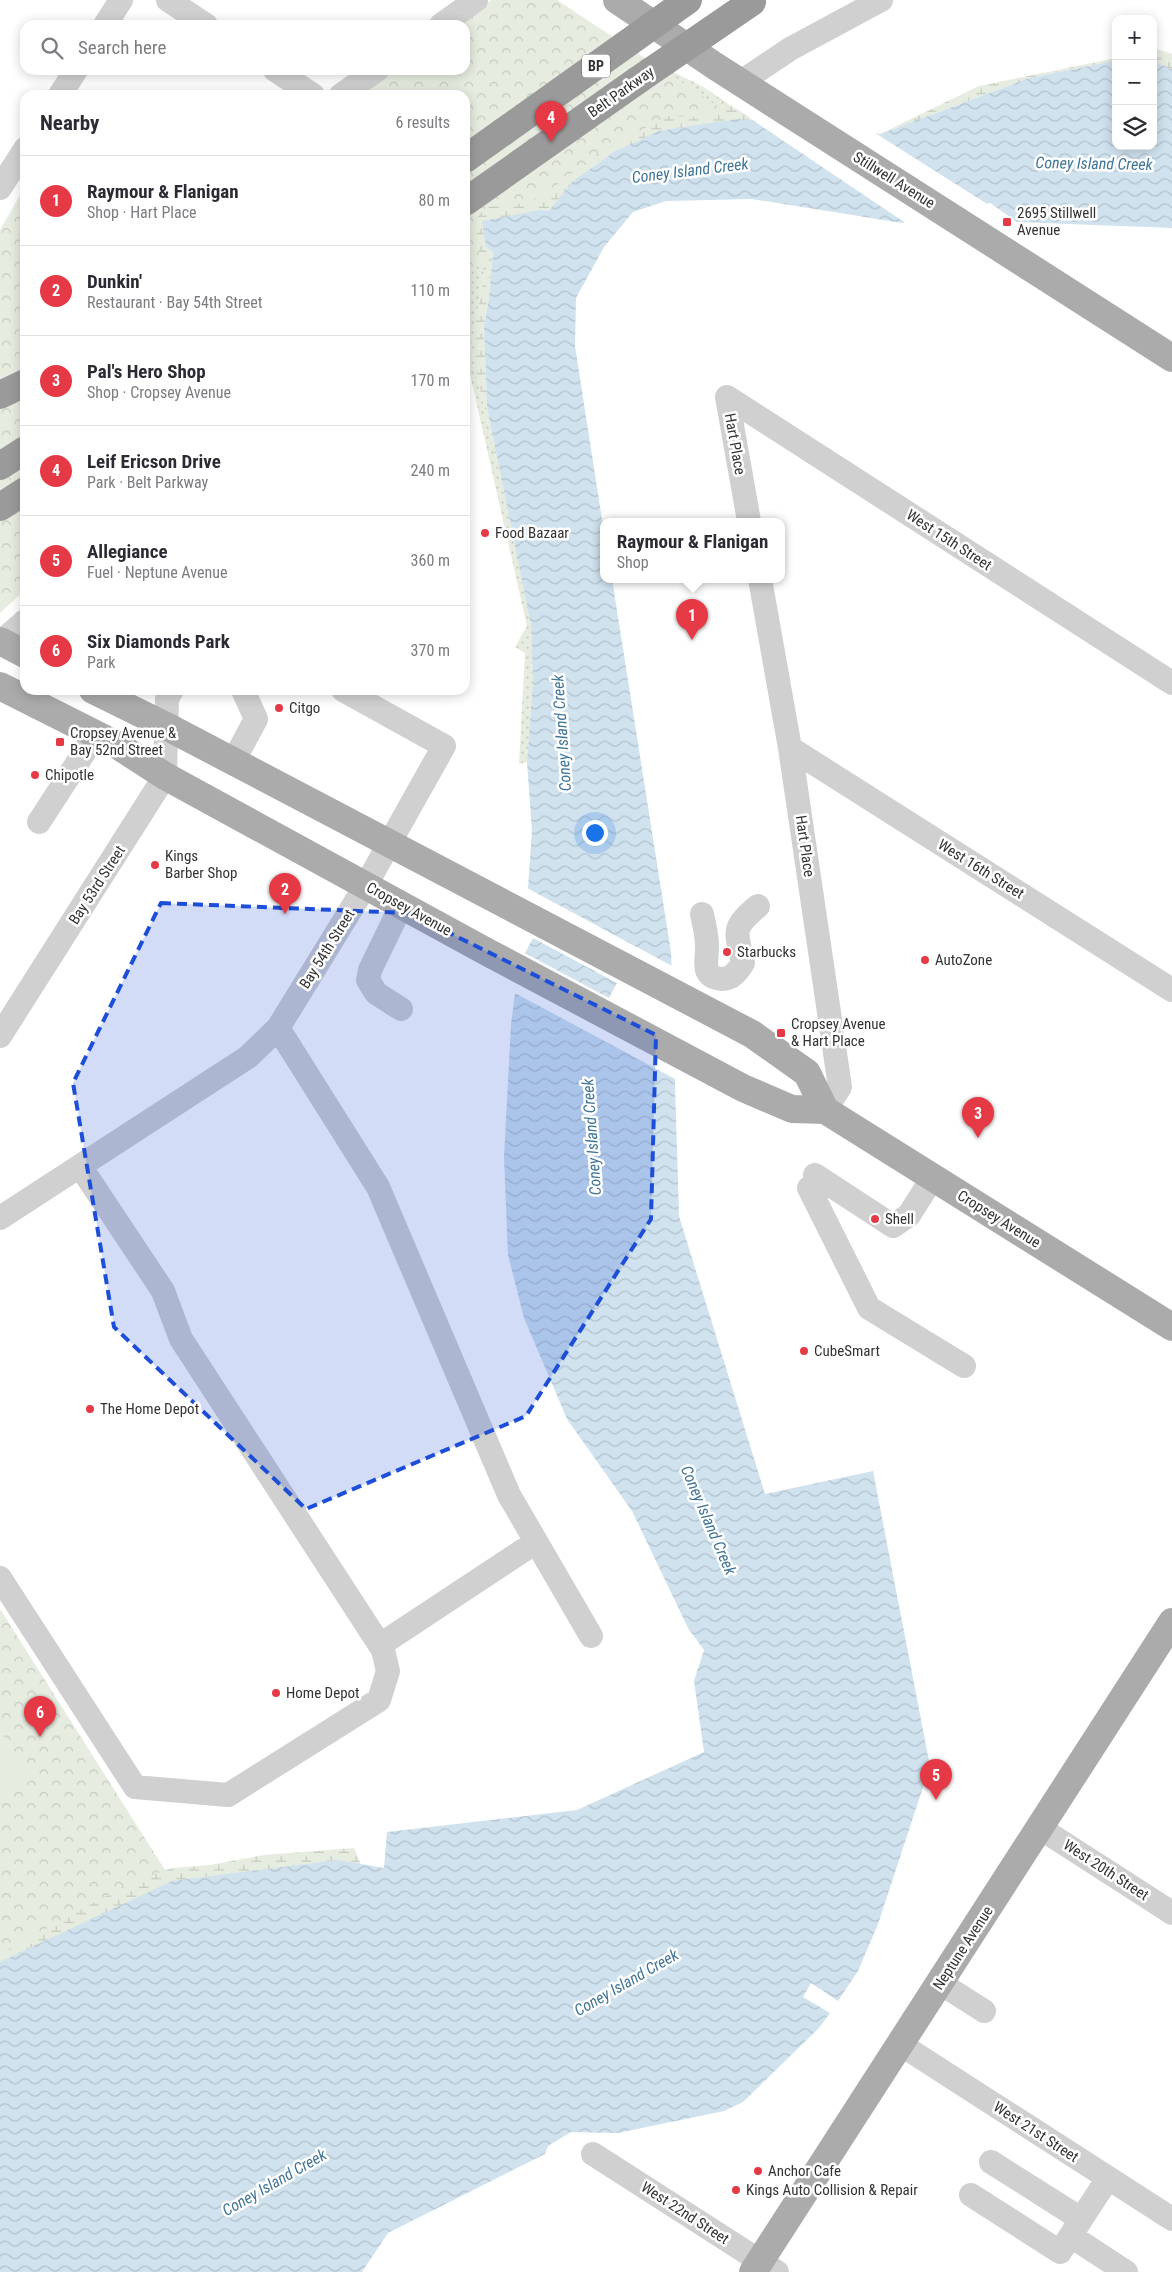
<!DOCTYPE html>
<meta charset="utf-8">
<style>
body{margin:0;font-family:"Roboto Condensed",sans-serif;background:#f2f2f3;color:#2b2b33}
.controls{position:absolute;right:15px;top:15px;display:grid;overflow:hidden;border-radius:10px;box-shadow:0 2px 12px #0003}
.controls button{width:45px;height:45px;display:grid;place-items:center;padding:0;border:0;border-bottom:1px solid #e1e1e2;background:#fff;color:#2b2b33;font:25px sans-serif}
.you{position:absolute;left:594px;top:832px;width:18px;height:18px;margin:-12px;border:4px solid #fff;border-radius:50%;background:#1a73e8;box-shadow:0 0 0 8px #1a73e833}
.badge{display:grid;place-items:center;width:32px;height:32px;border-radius:50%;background:#e63946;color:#fff;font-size:16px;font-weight:700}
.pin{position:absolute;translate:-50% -41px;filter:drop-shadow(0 1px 2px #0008)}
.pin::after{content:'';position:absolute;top:26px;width:18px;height:15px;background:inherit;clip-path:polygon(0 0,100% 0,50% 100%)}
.popup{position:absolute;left:600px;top:518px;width:185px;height:65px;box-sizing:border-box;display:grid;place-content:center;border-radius:10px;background:#fff;filter:drop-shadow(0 1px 4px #0005);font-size:16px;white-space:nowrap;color:#7c7c81}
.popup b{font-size:19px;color:#2b2b33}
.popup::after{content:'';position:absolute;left:50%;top:100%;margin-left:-10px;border:10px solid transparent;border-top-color:#fff}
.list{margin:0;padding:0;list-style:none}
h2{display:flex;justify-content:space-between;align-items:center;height:65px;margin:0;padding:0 20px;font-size:21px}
h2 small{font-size:16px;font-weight:400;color:#7c7c81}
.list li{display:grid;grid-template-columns:32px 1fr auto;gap:15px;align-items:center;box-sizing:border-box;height:90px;padding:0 20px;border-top:1px solid #e1e1e2}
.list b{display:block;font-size:19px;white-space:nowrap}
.list p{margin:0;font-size:16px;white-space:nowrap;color:#7c7c81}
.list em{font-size:16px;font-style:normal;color:#7c7c81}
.icon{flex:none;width:28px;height:28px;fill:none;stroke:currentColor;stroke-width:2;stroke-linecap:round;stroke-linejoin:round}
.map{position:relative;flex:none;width:1172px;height:2272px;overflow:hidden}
.search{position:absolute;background:#fff;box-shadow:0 2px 12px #0003;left:20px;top:20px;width:450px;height:55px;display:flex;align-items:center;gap:12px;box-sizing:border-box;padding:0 18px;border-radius:15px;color:#7c7c81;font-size:19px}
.panel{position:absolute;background:#fff;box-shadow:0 2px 12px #0003;left:20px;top:90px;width:450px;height:605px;border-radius:15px}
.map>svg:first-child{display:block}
.grass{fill:url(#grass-dots)}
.forest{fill:url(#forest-crowns)}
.wetland{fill:url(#wetland-marsh)}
.pitch{fill:#e6ecdf}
.water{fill:url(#water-waves)}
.pier{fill:#fff;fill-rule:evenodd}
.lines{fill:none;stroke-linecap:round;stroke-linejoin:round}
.minor{stroke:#d0d0d0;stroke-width:24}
.major{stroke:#ababab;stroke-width:28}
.highway{stroke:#9a9a9a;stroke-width:28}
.highway-bridge{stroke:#9a9a9a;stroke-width:28}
.marked{fill:#1d4ed8;fill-opacity:0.2;stroke:#1d4ed8;stroke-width:4;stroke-dasharray:10 6;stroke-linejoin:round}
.poi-dot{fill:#e63946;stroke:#fff;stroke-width:2}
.labels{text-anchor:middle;stroke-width:5;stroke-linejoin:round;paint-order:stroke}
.shield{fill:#fff;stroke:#707070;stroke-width:1}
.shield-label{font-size:14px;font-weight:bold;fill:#333}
.street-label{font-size:15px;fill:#333;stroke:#fff}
.poi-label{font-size:15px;fill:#333;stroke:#fff;text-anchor:start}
.water-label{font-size:16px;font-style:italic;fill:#3f7597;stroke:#fff}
</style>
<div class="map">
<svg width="1172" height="2272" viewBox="0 0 1172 2272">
<defs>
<pattern id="grass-dots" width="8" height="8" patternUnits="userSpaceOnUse" patternTransform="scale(1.25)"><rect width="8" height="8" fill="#e6ecdf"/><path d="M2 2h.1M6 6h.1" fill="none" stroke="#c6cbc0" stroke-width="1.8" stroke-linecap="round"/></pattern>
<pattern id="forest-crowns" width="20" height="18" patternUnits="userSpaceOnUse" patternTransform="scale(1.25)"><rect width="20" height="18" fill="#e6ecdf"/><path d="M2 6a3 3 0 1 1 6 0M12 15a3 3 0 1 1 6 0" fill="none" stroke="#c6cbc0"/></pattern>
<pattern id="wetland-marsh" width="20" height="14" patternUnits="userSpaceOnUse" patternTransform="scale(1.25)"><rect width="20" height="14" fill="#e6ecdf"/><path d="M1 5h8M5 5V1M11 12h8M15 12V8" fill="none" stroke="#c6cbc0"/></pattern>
<pattern id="water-waves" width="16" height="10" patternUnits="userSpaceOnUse" patternTransform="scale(1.25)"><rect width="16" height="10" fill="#cfe2ee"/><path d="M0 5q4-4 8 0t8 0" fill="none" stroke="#b2c2cd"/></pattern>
</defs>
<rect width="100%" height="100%" fill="#fff"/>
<path class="grass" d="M613,43l89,43 28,19 -31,12 -222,129 7,27 -13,77 40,173 20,102 2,56 -6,81 -8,2 6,-111 -10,-6 12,-21 -62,-274v-223z"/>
<path class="forest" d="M491,0h66l180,119 -78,12 -45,21 -42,30 -23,29 -9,-1 -58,11 11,31 -28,27v-184h-105l35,-25h70v-45h-8z
M23,190l2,2v398l-25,23v-383z
M0,1609l172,272 -172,81z"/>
<path class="wetland" d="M1157,49l15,5v15l-19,-8v-11z
M1116,58v3l-87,17 -149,56 99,-48z
M730,105l26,16 -97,10 -45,21 -42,30 -23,29 -9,-1 -58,11 11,31 -4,45 -5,30 3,80 24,116 -40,-173 13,-77 -7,-27 -1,-27 10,-12 42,-4 32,-20 40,-31 68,-36 31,1z
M354,1848l9,22 -363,140v-56l130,-71 42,-15 38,-3 54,-10z"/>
<path class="pitch" d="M0,1730l31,50 -31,20z"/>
<path class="water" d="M1114,61h2v85h37v-85l19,8v159l-155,-6 -27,-19 -88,20 -150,-24 -86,2 -33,11 -29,35 -28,51 -1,48 28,180v53h9l59,373 8,264 86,278 108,-23 57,295 -52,158 -20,47 -20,30 -27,-18 -8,14 27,16 -11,15 -76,74 -19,9 -106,22 -47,-1 -23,14 -3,8 -157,79 -26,39h-362v-310l172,-81 166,-21 46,8 3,-36 190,-22 127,-58 -10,-71 10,-31 -16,-22 -56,-117 -65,-92 -43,-101 -16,-63 -4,-98 7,-133 16,-122 5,-71 -5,-69 6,-81 -2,-56 -44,-218 -3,-80 5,-30 4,-45 -7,-6 -4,-25 58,-11 9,1 23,-29 42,-30 45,-21 78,-12 143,15 149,-56z"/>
<path class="pier" d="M748,117l124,14 120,76 -2,-1 -83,18z
M525,887l149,80 3,113 -164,-88zM533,938l84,45 -8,15 -84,-45z"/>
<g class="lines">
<path class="minor" d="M168,0l38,25
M105,25l16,-25
M441,25l35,-25
M275,70l38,25
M741,82l49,-33 91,-49
M60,95l16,-25
M341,95l36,-25
M0,188l25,-39
M727,397l445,286
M727,397l22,124
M760,579l30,169 50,339 -15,23
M0,643l25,-22
M790,748l382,242
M233,762l23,-43 -13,-29
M39,822l57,-88
M702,914c2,10 5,21 5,31 1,14 -8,32 15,34 10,0 16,-8 21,-16 -7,-33 -12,-34 15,-57
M401,1009l-25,-16 -8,-13 2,-10 32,-66
M278,1028l100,159 131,308 82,141
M0,1036l165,-260 2,-77 5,-9
M815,1175l78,51 16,-11 24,-38
M809,1188l60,120 95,58
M0,1218l248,-161 30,-29 88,-143 78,-139 -101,-56
M0,1578l135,209 93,8 151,-95 9,-29 -5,-21 -202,-311 -18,-48 -83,-125
M380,1645l156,-103
M1040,1828l132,85
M940,1983l44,28
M900,2044l272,175
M593,2154l184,118
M991,2162l90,57
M971,2195l89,57 48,-74
M1071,2236l55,36"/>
<path class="major" d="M617,0l98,66 457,292
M0,641l25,13
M0,686l117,59 48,31 322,176 256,136 49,21 33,1 347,217
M93,690l73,36 586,308 55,39 18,37
M753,2272l419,-650"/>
<path class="highway" d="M465,159l38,-27
M465,202l173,-122
M0,395l25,-12
M0,466l25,-16
M0,507l25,-16"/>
<path class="highway-bridge" d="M638,80l114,-78
M503,132l185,-132"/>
</g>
<path class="marked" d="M161,903l248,10 247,122 -5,184 -125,197 -220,93 -192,-182 -41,-244z"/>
<g class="poi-dot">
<rect x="1002" y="217" width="10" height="10" rx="2.5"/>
<circle cx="485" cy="533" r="5"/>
<circle cx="279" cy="708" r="5"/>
<rect x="55" y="737" width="10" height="10" rx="2.5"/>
<circle cx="35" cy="775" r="5"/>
<circle cx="155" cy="865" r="5"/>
<circle cx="727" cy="952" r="5"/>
<circle cx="925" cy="960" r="5"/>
<rect x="776" y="1028" width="10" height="10" rx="2.5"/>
<circle cx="875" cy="1219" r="5"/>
<circle cx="804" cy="1351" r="5"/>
<circle cx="90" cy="1409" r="5"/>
<circle cx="276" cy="1693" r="5"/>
<circle cx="758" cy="2171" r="5"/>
<circle cx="736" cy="2190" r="5"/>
</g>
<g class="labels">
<rect class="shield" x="582" y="54.5" width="28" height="23" rx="4"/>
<g class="shield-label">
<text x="596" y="71">BP</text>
</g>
<g class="street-label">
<text transform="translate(621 92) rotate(-35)" y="5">Belt Parkway</text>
<text transform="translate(894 180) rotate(32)" y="5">Stillwell Avenue</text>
<text transform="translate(735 444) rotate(80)" y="5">Hart Place</text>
<text transform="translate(949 540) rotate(33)" y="5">West 15th Street</text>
<text transform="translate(805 846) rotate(82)" y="5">Hart Place</text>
<text transform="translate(981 869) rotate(32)" y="5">West 16th Street</text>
<text transform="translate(97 885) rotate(-57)" y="5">Bay 53rd Street</text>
<text transform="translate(409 909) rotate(29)" y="5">Cropsey Avenue</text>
<text transform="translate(327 949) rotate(-58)" y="5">Bay 54th Street</text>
<text transform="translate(999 1219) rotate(32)" y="5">Cropsey Avenue</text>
<text transform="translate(1106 1870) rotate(33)" y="5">West 20th Street</text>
<text transform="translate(963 1948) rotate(-57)" y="5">Neptune Avenue</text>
<text transform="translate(1036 2132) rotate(33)" y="5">West 21st Street</text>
<text transform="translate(685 2213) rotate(33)" y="5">West 22nd Street</text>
</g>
<g class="poi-label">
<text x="1017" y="218">2695 Stillwell<tspan x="1017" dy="17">Avenue</tspan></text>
<text x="495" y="538">Food Bazaar</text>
<text x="289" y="713">Citgo</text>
<text x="70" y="738">Cropsey Avenue &amp;<tspan x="70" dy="17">Bay 52nd Street</tspan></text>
<text x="45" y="780">Chipotle</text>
<text x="165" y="861">Kings<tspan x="165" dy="17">Barber Shop</tspan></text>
<text x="737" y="957">Starbucks</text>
<text x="935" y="965">AutoZone</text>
<text x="791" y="1029">Cropsey Avenue<tspan x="791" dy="17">&amp; Hart Place</tspan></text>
<text x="885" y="1224">Shell</text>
<text x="814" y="1356">CubeSmart</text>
<text x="100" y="1414">The Home Depot</text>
<text x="286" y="1698">Home Depot</text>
<text x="768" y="2176">Anchor Cafe</text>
<text x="746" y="2195">Kings Auto Collision &amp; Repair</text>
</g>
<g class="water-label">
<text transform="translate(1094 163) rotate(1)" y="6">Coney Island Creek</text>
<text transform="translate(690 170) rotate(-7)" y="6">Coney Island Creek</text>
<text transform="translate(561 733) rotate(-94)" y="6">Coney Island Creek</text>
<text transform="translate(591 1137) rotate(-94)" y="6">Coney Island Creek</text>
<text transform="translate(709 1520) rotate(67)" y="6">Coney Island Creek</text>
<text transform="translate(626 1982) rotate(-30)" y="6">Coney Island Creek</text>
<text transform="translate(274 2182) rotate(-30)" y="6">Coney Island Creek</text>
</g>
</g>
</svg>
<div class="controls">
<button>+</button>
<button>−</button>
<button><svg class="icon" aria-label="layers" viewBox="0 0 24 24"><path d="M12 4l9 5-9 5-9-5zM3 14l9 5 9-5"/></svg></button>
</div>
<div class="you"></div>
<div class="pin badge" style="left:692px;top:640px">1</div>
<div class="popup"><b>Raymour &amp; Flanigan</b>Shop</div>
<div class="pin badge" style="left:285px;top:914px">2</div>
<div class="pin badge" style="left:978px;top:1138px">3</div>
<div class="pin badge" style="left:551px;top:142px">4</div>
<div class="pin badge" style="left:936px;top:1800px">5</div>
<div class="pin badge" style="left:40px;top:1737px">6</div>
<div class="search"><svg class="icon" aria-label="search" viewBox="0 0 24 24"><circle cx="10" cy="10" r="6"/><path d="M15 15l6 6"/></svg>Search here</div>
<section class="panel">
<h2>Nearby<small>6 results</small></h2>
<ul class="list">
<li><span class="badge">1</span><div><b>Raymour &amp; Flanigan</b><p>Shop · Hart Place</p></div><em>80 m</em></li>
<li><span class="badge">2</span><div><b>Dunkin'</b><p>Restaurant · Bay 54th Street</p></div><em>110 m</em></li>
<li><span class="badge">3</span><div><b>Pal's Hero Shop</b><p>Shop · Cropsey Avenue</p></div><em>170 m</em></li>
<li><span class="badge">4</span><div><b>Leif Ericson Drive</b><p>Park · Belt Parkway</p></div><em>240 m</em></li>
<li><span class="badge">5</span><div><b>Allegiance</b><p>Fuel · Neptune Avenue</p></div><em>360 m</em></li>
<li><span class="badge">6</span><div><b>Six Diamonds Park</b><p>Park</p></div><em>370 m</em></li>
</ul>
</section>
</div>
